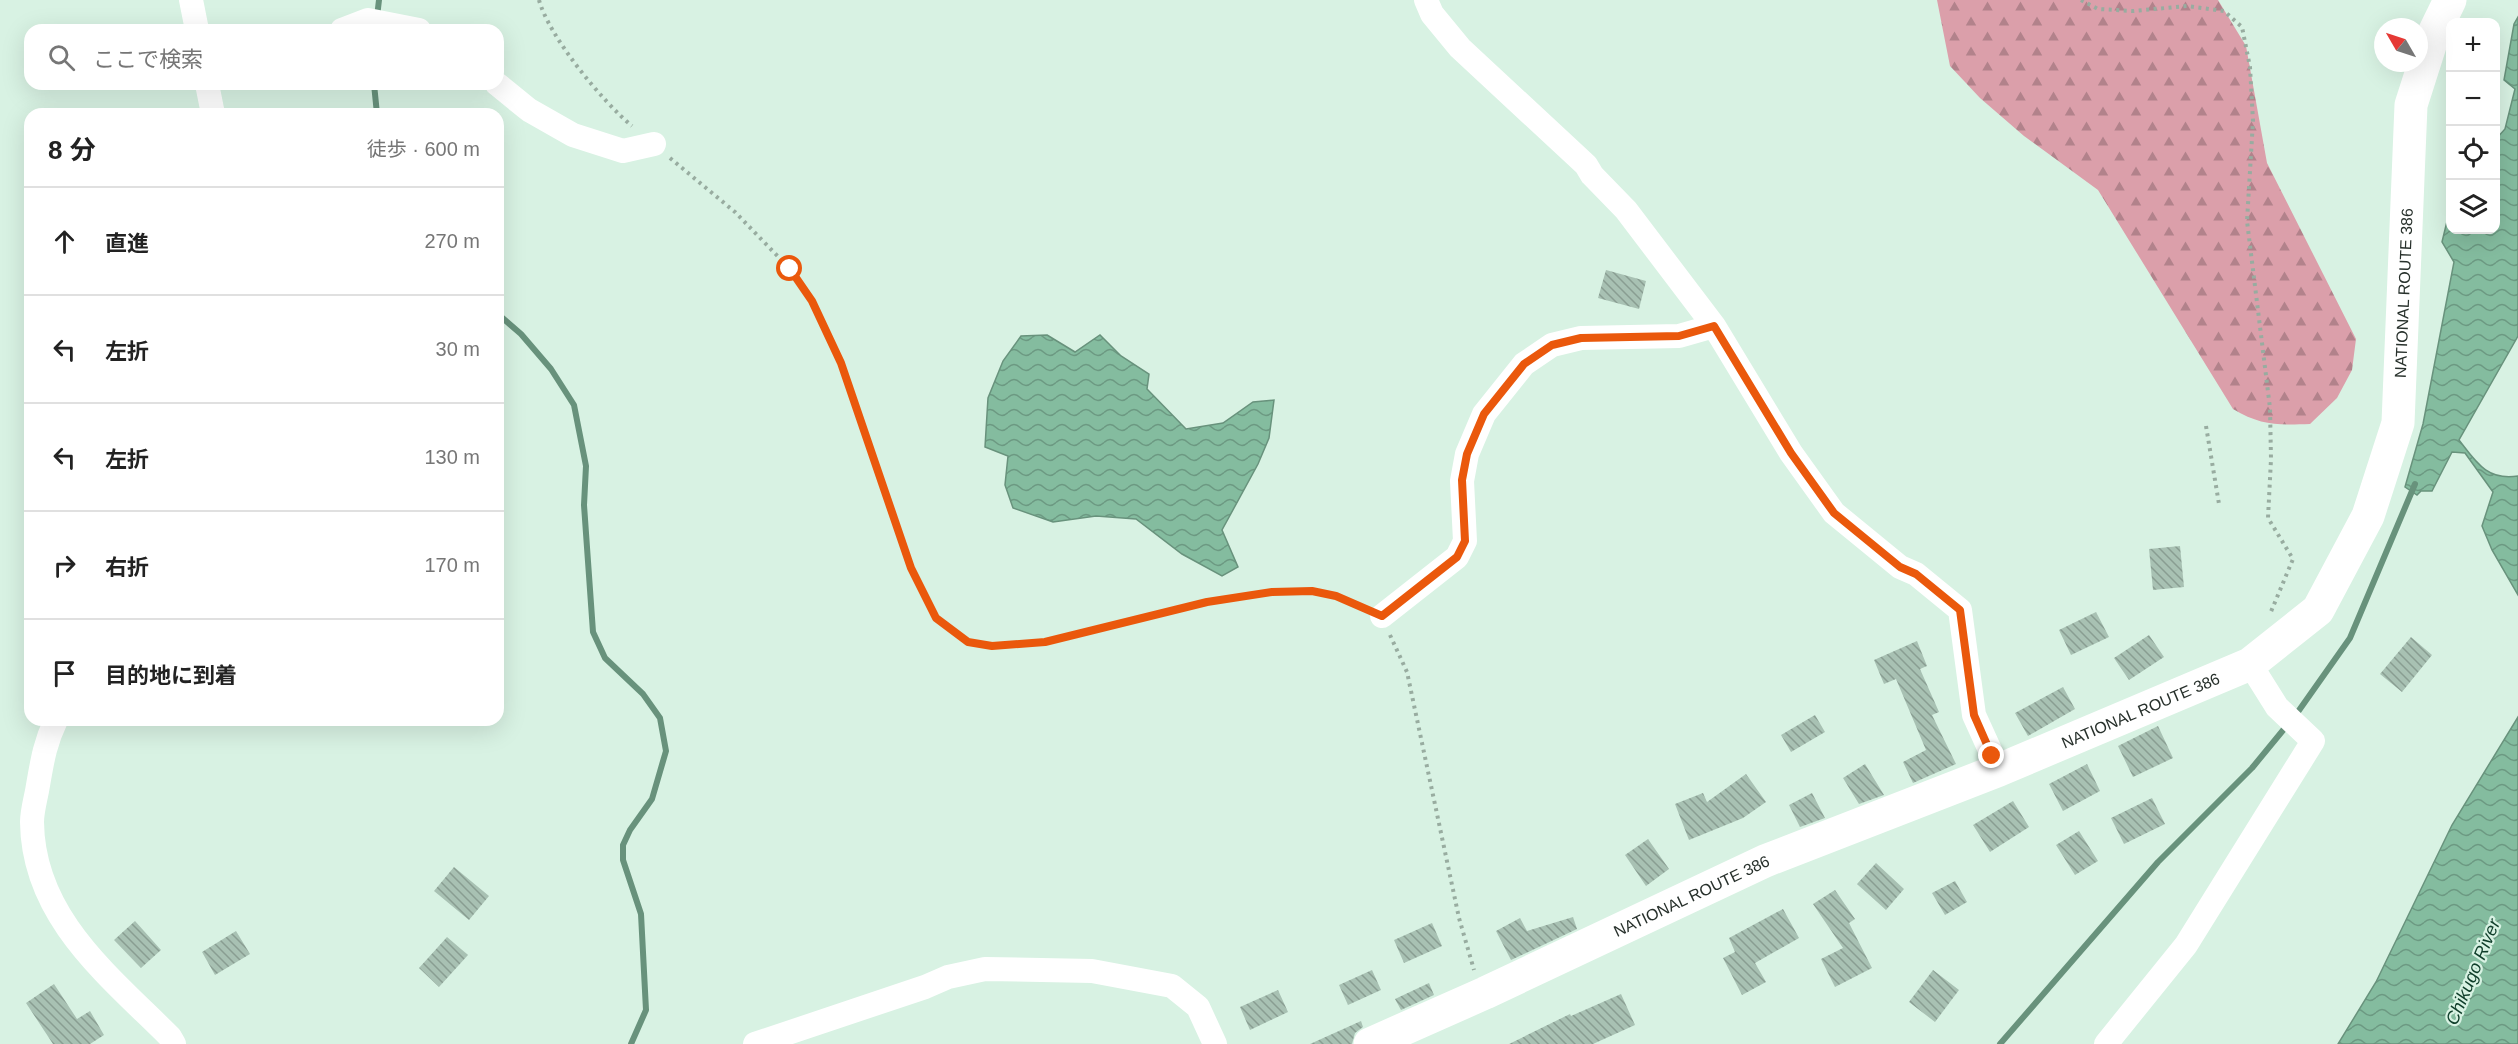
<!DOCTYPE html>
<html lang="ja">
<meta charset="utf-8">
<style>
body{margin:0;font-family:Arial,"Noto Sans JP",sans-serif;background:#f2f2f2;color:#222}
.controls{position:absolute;right:18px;top:18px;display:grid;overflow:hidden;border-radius:12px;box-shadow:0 6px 24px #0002}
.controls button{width:54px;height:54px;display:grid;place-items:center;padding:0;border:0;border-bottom:2px solid #e0e0e0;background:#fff;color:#222;font:30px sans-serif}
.compass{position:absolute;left:2374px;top:18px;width:54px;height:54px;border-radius:50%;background:#fff;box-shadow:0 6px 24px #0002;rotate:309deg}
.stop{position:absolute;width:18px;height:18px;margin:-14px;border:4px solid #ea580c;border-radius:50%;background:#fff}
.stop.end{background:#ea580c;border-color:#fff;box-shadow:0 2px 6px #0008}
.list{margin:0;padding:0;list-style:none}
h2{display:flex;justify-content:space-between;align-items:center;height:78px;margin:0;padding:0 24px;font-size:26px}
h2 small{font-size:20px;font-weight:400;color:#767676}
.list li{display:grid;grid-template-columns:39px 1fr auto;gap:18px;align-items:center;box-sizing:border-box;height:108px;padding:0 24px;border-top:2px solid #e0e0e0}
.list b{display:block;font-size:22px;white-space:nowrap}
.list em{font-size:20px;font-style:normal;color:#767676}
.icon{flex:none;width:33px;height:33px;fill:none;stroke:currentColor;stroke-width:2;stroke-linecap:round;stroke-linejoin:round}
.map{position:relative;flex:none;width:2518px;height:1044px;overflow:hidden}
.search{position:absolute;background:#fff;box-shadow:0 6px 24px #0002;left:24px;top:24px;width:480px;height:66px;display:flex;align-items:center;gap:15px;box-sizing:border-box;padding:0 21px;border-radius:18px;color:#767676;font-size:22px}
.panel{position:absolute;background:#fff;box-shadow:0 6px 24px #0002;left:24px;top:108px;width:480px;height:618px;border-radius:18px}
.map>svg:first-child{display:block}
.forest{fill:url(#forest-firs)}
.water{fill:url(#water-waves);stroke:#68927c;stroke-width:1.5}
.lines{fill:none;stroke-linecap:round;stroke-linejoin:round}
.stream{stroke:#68927c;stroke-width:6}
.building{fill:url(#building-back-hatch)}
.path{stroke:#98aca0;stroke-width:4;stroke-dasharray:3 4.5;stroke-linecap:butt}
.street{stroke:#fff;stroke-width:24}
.highway{stroke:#fff;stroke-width:33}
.route{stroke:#ea580c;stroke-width:8}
.labels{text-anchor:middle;stroke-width:4.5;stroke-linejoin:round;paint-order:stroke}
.street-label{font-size:16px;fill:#28312c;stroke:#d8f2e3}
.water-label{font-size:18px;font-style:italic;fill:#0f3e2a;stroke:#d8f2e3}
</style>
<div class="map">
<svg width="2518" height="1044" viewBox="0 0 2518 1044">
<defs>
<pattern id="forest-firs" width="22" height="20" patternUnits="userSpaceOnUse" patternTransform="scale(1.5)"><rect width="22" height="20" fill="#db9faa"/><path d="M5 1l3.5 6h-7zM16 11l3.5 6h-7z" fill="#b2828b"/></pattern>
<pattern id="water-waves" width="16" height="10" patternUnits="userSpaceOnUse" patternTransform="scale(1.5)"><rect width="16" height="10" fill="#84bc9f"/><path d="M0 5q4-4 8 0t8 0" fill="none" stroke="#6c9982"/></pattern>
<pattern id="building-back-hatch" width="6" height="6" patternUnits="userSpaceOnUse" patternTransform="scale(1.5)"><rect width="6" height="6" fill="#a8c1b3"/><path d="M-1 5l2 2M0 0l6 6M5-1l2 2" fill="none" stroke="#899d92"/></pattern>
</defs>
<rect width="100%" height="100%" fill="#d8f2e3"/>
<path class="forest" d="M1937,0h281l28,46 21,117 89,176 -4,31 -15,28 -27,26c-31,1 -49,2 -77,-15l-135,-219 -74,-54 -44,-38 -30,-32z"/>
<path class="water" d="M2518,17v319l-59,104c17,22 28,41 59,36v119l-26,-45 -10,-24 11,-34 -28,-39 -13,-1 -20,39h-11l-4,4 -12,-8 18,-63 31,-162 -12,-20 8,-33v21h46v-91l9,-10 10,-40 -11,-9 10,-56z
M1047,335l28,17 25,-17 21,21 28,18 -2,15 39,40 37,-6 30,-21 21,-2 -5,38 -11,26 -36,66 16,37 -16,9 -40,-22 -46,-35 -40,-3 -43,6 -40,-14 -8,-23 3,-29 -23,-9 3,-49 15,-37 18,-25z
M2518,717v327h-180l38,-62 76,-157z"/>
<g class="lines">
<path class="stream" d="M377,17l2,-17
M374,84l3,30
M498,314l23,20 30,35 23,36 12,61 -2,39 9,127 12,26 38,36 17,24 6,33 -14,48 -22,31 -7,15v15l18,54 5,96 -15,34
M2295,716l55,-78 65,-154
M2000,1044l158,-182 94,-94 37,-45"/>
</g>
<path class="building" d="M1606,270l40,11 -7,28 -41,-11z
M2180,546l4,41 -31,3 -4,-41z
M2096,612l13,25 -38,18 -12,-25z
M2149,635l15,22 -35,23 -15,-22z
M2411,637l21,18 -30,37 -22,-18z
M1917,641l10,25 -7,3 19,43 -7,3 24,49 -43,19 -10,-21 23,-12 -30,-71 -12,5 -10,-24z
M2063,687l12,22 -47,27 -13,-23z
M1815,715l10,17 -34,20 -10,-17z
M2158,726l15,32 -40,19 -15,-31z
M1865,764l19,31 -25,9 -16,-26z
M2087,764l13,27 -37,20 -14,-27z
M1746,774l20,28 -23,16 -54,22 -14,-36 28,-11 4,9z
M1812,793l13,25 -25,9 -11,-22z
M2152,798l13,26 -41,20 -13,-26z
M2013,801l16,26 -39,25 -17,-27z
M2079,831l19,30 -23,14 -19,-30z
M1648,839l21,30 -23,17 -21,-31z
M1876,863l28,26 -18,21 -29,-26z
M454,867l35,29 -20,24 -35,-29z
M1955,881l12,21 -22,13 -13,-22z
M1835,890l20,29 -6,4 23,45 -37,19 -14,-28 22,-11 -30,-44z
M1783,909l16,29 -44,25 11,19 -24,13 -19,-37 12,-6 -6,-14z
M1573,917l4,12 -66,31 -15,-29 24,-13 7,13z
M135,921l26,29 -20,18 -27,-28z
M1432,923l10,23 -38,17 -10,-23z
M236,931l14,23 -35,21 -13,-23z
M447,937l21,18 -29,32 -20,-19z
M1372,970l9,20 -33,15 -9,-20z
M1933,970l26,20 -24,32 -26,-20z
M1429,983l5,12 -33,15 -6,-11z
M54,984l23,35 13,-8 14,24 -14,9h-37l-27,-41z
M1278,990l10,22 -38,18 -10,-23z
M1621,994l14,31 -42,19h-84l61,-30 1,2z
M1361,1021l2,6 -8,6 -3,11h-42z"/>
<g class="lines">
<path class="path" d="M539,0c10,37 64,102 93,126
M2081,0l17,9 35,2 54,-5 37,5 18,16 8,40 3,54 -6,100 23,187 1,51 -3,59 25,41 -23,55
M670,158l65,54 55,57 22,32 29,62 70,205 25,50 32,24 24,4 53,-4 162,-40 65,-10 40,-1 24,5 28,12
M2206,426l13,78
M1390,635l17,37 52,246 15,52"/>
<path class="street" d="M191,0l6,30
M1426,0l6,14 28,34 126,117 6,10 34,35 88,116 77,127 43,60 66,54 16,7 44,36 14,105 25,55
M342,30l26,-10 51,10
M207,84l6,30
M497,84l32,26 44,25 50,16 31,-7
M1382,616l75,-59 8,-16 -3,-60 5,-27 17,-40 40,-50 28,-19 29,-7 98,-2 35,-10
M56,720c-12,25 -14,43 -19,71 -2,10 -5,21 -5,31 1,95 76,153 138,215l4,7
M755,1044l170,-57 23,-10 37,-8 107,2 80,15 26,21 17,37
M2106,1044l80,-99 127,-204 -36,-34 -27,-43"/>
<path class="highway" id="s1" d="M1370,1044l115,-51 280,-132 234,-91 251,-106 68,-54 50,-94 30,-93 13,-318 23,-72 16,-33"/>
</g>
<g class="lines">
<path class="route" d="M790,269l22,32 29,62 70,205 25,50 32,24 24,4 53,-4 162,-40 65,-10 40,-1 24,5 46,20 75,-59 8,-16 -3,-61 5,-26 17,-40 40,-50 28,-19 29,-7 98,-2 35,-10 77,127 43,60 66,54 16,7 44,36 14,105 18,41"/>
</g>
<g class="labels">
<g class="street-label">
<text dy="6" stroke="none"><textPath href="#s1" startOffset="1380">NATIONAL ROUTE 386</textPath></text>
<text dy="6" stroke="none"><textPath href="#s1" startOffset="840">NATIONAL ROUTE 386</textPath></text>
<text dy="6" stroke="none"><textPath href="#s1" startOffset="354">NATIONAL ROUTE 386</textPath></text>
</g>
<g class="water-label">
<text transform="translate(2473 972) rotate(-67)" y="6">Chikugo River</text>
</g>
</g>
</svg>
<div class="controls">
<button>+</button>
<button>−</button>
<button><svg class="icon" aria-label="locate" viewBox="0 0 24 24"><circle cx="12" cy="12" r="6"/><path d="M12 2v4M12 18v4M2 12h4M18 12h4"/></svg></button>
<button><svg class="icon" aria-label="layers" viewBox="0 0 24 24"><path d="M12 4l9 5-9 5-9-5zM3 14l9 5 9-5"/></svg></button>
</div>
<svg class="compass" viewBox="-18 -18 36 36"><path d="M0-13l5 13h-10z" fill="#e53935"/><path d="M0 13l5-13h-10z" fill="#767676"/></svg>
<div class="stop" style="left:790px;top:269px"></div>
<div class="stop end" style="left:1992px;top:756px"></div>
<div class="search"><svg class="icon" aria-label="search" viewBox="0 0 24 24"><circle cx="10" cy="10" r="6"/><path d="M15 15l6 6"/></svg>ここで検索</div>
<section class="panel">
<h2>8 分<small>徒歩 · 600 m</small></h2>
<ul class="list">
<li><svg class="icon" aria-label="ahead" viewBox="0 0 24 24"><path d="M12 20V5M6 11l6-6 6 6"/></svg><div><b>直進</b></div><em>270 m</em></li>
<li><svg class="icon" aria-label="left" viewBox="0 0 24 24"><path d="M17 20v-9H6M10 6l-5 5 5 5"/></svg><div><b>左折</b></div><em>30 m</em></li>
<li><svg class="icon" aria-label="left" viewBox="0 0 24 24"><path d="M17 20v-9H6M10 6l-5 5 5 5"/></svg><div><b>左折</b></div><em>130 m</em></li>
<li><svg class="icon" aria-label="right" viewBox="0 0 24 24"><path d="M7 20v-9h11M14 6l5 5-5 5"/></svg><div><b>右折</b></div><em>170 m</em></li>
<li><svg class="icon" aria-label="arrive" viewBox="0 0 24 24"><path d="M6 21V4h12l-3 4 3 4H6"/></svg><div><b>目的地に到着</b></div></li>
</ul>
</section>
</div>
